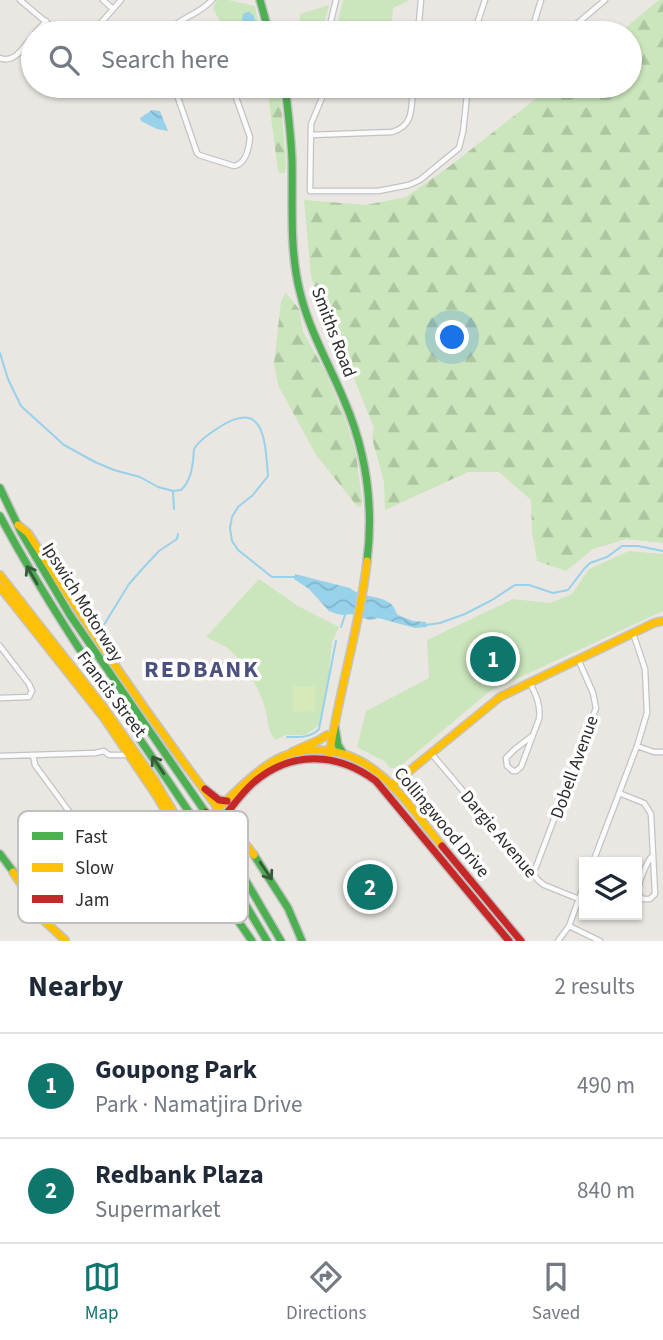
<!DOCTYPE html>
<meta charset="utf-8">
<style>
body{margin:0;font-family:"Source Sans 3",sans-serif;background:#f6f6f7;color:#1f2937}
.controls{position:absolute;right:21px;bottom:21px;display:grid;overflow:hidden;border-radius:0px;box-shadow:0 2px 5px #0004}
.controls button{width:63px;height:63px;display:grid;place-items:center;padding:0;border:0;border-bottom:2px solid #e0e1e3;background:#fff;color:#1f2937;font:35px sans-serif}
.you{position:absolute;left:453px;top:338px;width:24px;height:24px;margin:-18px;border:5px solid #fff;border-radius:50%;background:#1a73e8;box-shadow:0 0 0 10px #1a73e833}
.badge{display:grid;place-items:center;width:46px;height:46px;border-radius:50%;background:#0f766e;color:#fff;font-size:23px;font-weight:700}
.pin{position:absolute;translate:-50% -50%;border:4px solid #fff;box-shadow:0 2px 7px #0006}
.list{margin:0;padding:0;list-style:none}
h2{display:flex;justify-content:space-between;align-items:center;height:91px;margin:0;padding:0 28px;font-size:30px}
h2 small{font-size:23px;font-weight:400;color:#747a83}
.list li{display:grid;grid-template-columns:46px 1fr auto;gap:21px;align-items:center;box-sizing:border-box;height:105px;padding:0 28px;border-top:2px solid #e0e1e3}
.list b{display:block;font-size:26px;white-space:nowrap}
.list p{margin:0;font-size:23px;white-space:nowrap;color:#747a83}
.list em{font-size:23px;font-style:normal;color:#747a83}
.icon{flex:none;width:38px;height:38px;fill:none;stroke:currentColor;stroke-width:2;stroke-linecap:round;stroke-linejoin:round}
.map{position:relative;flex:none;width:663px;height:941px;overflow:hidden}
.search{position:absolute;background:#fff;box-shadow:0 2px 5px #0004;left:21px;right:21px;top:21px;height:77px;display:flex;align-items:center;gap:18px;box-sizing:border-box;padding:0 24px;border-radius:38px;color:#747a83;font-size:26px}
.sheet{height:301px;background:#fff}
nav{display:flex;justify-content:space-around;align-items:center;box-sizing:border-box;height:98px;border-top:2px solid #e0e1e3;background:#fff;font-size:19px;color:#747a83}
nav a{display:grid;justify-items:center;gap:4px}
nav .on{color:#0f766e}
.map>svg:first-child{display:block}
.green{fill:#cbe5bc}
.forest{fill:url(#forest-firs)}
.pitch{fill:#d5e9b9}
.water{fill:url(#water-waves)}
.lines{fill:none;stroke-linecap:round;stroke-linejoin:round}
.stream{stroke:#97d1ea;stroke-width:2}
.street-casing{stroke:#c3c3c3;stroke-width:7}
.fast-casing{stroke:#c3c3c3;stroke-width:10}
.slow-casing{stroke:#c3c3c3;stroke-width:10}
.jam-casing{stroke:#c3c3c3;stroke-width:10}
.street{stroke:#fcfbfb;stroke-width:4.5}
.fast{stroke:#4caf50;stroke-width:7}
.slow{stroke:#ffc107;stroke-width:7}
.jam{stroke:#c62828;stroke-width:7}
.fast-bridge-casing{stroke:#c6c4c2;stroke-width:11;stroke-linecap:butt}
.jam-bridge-casing{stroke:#c6c4c2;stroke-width:11;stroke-linecap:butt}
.fast-bridge{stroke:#4caf50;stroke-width:9}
.jam-bridge{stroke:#c62828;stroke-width:9}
.oneway{stroke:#375a39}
.labels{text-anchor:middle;stroke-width:7;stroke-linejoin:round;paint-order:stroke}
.street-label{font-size:18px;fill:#2c2c2c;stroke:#fff}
.district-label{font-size:24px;font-weight:bold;letter-spacing:2px;fill:#4c527d;stroke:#fff}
.key{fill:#fff;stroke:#c0c0c0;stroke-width:2}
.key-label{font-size:19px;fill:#2c2c2c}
</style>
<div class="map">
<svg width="663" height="941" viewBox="0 0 663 941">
<defs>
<pattern id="forest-firs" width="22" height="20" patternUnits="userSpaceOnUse" patternTransform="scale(1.75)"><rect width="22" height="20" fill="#cbe5bc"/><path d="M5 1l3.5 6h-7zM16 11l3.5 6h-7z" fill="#aec5a2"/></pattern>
<pattern id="water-waves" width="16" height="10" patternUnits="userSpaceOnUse" patternTransform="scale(1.75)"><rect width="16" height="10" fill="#97d1ea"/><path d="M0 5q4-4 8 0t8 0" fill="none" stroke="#82b4c9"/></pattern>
</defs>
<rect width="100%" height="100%" fill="#eae7e2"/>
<path class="green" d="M217,0h11l27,6 5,27h-33l-14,-24z
M343,0h67l-17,8 -2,24 -37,-8 -18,7z
M329,5l-7,28h-22v-19z
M629,551l34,3v57l-173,80 -92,77h-8l-6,-7 -27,-14 9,-36 63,-33 -2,-38 86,-41 37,4 22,-9 17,-25z
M259,579l39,27 41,21 -7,15 -4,40 -9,43 -14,10h-19l-11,5c-9,-14 -6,-17 -10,-32 -5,-19 -23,-49 -39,-61 -6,-4 -14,-7 -20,-10z"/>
<path class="forest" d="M659,0h4v543l-37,-4 -33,10 -27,22 -29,-10 -5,-29 -1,-32 -32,-28h-31l-83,38 -1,-28 -12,-44 2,-10 -20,-50 -32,-66 -11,-36 -7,-76 62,5 40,-8 40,-28 106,-83h78v-53h-11z
M267,86h11l2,4 6,74 -1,9h-5l-2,-2z
M286,293l13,16 4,23 22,39 19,44 12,38 6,48 -1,6 -4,-1 -41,-51 -38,-70 -4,-21 7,-63z"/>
<path class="pitch" d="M293,686h22v25l-22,1z"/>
<path class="water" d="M249,12l5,4 2,10 -1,4h-7c-5,-6 -7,-9 -5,-16z
M152,110l8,1 8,20 -11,-2 -16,-8 -1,-3z
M295,574l55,14c11,10 31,7 41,16 4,3 4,8 7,11l15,6 13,1 1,5 -12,1 -37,-10 -8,2 -19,-6 -8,1 -6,-1 -8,-3 -20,-22 -15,-10z"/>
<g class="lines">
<path class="stream" d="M0,353l8,26 13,27 43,39 31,17 19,8 26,7 18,10 15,4 8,-1c8,-7 11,-19 12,-29 1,-4 0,-7 1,-11 3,-9 17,-17 24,-22 47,-31 47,13 50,48l-15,19 -15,12 -6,10 -2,11 2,13 6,9 34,27h24
M173,492l1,17
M425,625l15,-2 25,-9 27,-14 23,-15h14l24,8 15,-3 16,-21 6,-6 17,-6 15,-11h16l25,5
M341,627l4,-12
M102,628l27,-44 15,-17 15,-16 18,-12 1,-5
M287,737c12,0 24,1 32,-8l17,-88"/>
<defs>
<path id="street" d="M20,0l39,33
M103,0l10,9
M35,33l11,-12
M92,33l29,-33
M166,33c12,-15 33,-18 46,-33
M328,33l8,-33
M418,33l3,-33
M474,33l11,-33
M531,33l10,-33
M566,33l39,-33
M0,58c15,6 24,-12 33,-22
M174,86l23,67 2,2 35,11c12,-2 15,-18 16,-29l-18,-51
M327,86l-16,38 -1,67h68l31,-6 11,-5 39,-32 4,-16 5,-46
M468,89l29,1 8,-4
M311,135l81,-3c23,-7 19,-25 21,-46
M0,646l29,38 3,7 -3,6 -29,1
M530,683c6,12 11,22 9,36l-18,48 -5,4h-3l-6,-5 -1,-8 9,-9 17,-13
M637,746l17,6h9
M431,753l107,127 6,5 35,14
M33,755l2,10 55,75
M0,756l95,-3 9,-2 5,4h18
M619,793l25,10 7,11 4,80 -5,5h-8c-1,-2 -2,-3 -3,-5 -3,-8 8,-33 14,-39
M593,862l44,-116 10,-33 -2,-44 -12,-36
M531,874l5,-7 60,-159 -3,-15 -15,-34
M569,926l31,15
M558,941l11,-15 15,-41"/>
<path id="fast" d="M260,0l9,33
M285,86c3,25 6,49 7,74 1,44 -3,89 8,132 9,38 29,72 44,108 22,51 30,105 23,161
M0,488l21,44 49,83 136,198
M0,516c57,107 128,204 195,305
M335,727l3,18 5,8
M218,833l63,108
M208,841l59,100
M187,847l65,94
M0,854l15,20
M254,855l34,53 14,33"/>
<path id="slow" d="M18,525l10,8c70,111 145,219 226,322
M0,575l105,134 49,70 29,49 10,2
M0,587l104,131 52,77 29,49
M292,752l27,-12 8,-5
M327,759l3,-8c10,-64 30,-126 37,-190
M391,786l109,-89 154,-74 9,-2
M174,853l7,3 19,18
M13,872l23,35 3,9 26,24
M45,906l13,-4
M42,918c7,-2 18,-15 26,-20 27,-13 55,-26 81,-40 15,-8 28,-14 42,-24 26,-21 47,-49 75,-68 15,-11 32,-16 50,-16 60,-1 92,55 126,96"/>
<path id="jam" d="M205,789l14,11 8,1
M442,846l79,95
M152,860c19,-5 38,-13 54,-25 18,-14 29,-36 47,-52 38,-33 84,-31 123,-2l133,160"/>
</defs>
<use href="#street" class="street-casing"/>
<use href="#fast" class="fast-casing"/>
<use href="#slow" class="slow-casing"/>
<use href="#jam" class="jam-casing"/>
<use href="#street" class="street"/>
<use href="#fast" class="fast"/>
<use href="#slow" class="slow"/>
<use href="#jam" class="jam"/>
<defs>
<path id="fast-bridge" d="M195,821l13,20"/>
<path id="jam-bridge" d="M206,813l12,20"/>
</defs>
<use href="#fast-bridge" class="fast-bridge-casing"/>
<use href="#jam-bridge" class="jam-bridge-casing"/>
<use href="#fast-bridge" class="fast-bridge"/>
<use href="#jam-bridge" class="jam-bridge"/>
</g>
<defs><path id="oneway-shaft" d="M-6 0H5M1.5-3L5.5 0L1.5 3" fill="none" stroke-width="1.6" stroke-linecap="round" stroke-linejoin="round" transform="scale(1.75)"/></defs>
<g class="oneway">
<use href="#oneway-shaft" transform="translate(32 575) rotate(-120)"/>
<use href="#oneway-shaft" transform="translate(158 765) rotate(-124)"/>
<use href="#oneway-shaft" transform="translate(266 871) rotate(56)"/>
</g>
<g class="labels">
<g class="street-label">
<text transform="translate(334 332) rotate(69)" y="6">Smiths Road</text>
<text transform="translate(83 602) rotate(58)" y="6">Ipswich Motorway</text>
<text transform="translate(112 694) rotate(53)" y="6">Francis Street</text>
<text transform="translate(574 767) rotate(-70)" y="6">Dobell Avenue</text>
<text transform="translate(442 822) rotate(50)" y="6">Collingwood Drive</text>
<text transform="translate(499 834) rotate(50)" y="6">Dargie Avenue</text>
</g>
<g class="district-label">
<text x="202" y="677">REDBANK</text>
</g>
</g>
<rect x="18" y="811" width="230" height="112" rx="10" class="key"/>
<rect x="32" y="832" width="31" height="8" fill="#4caf50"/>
<rect x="32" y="863" width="31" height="9" fill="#ffc107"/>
<rect x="32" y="895" width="31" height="8" fill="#c62828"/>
<g class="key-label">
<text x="75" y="843">Fast</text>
<text x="75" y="874">Slow</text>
<text x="75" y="906">Jam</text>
</g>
</svg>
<div class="controls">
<button><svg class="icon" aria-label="layers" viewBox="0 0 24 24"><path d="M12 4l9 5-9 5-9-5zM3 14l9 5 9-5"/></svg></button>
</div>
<div class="you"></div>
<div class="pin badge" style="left:493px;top:659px">1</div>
<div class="pin badge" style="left:370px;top:887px">2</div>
<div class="search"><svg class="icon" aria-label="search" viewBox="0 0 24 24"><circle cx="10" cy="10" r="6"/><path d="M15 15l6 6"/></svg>Search here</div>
</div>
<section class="sheet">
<h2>Nearby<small>2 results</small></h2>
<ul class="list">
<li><span class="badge">1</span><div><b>Goupong Park</b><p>Park · Namatjira Drive</p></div><em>490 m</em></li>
<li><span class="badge">2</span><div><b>Redbank Plaza</b><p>Supermarket</p></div><em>840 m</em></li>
</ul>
</section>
<nav>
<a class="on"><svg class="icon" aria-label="map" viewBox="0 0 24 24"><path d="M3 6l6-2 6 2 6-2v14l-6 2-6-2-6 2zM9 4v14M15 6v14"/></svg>Map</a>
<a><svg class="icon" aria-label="directions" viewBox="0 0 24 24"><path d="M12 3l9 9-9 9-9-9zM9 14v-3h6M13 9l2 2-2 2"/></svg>Directions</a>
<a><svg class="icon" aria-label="saved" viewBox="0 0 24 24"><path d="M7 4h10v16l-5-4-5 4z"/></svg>Saved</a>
</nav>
